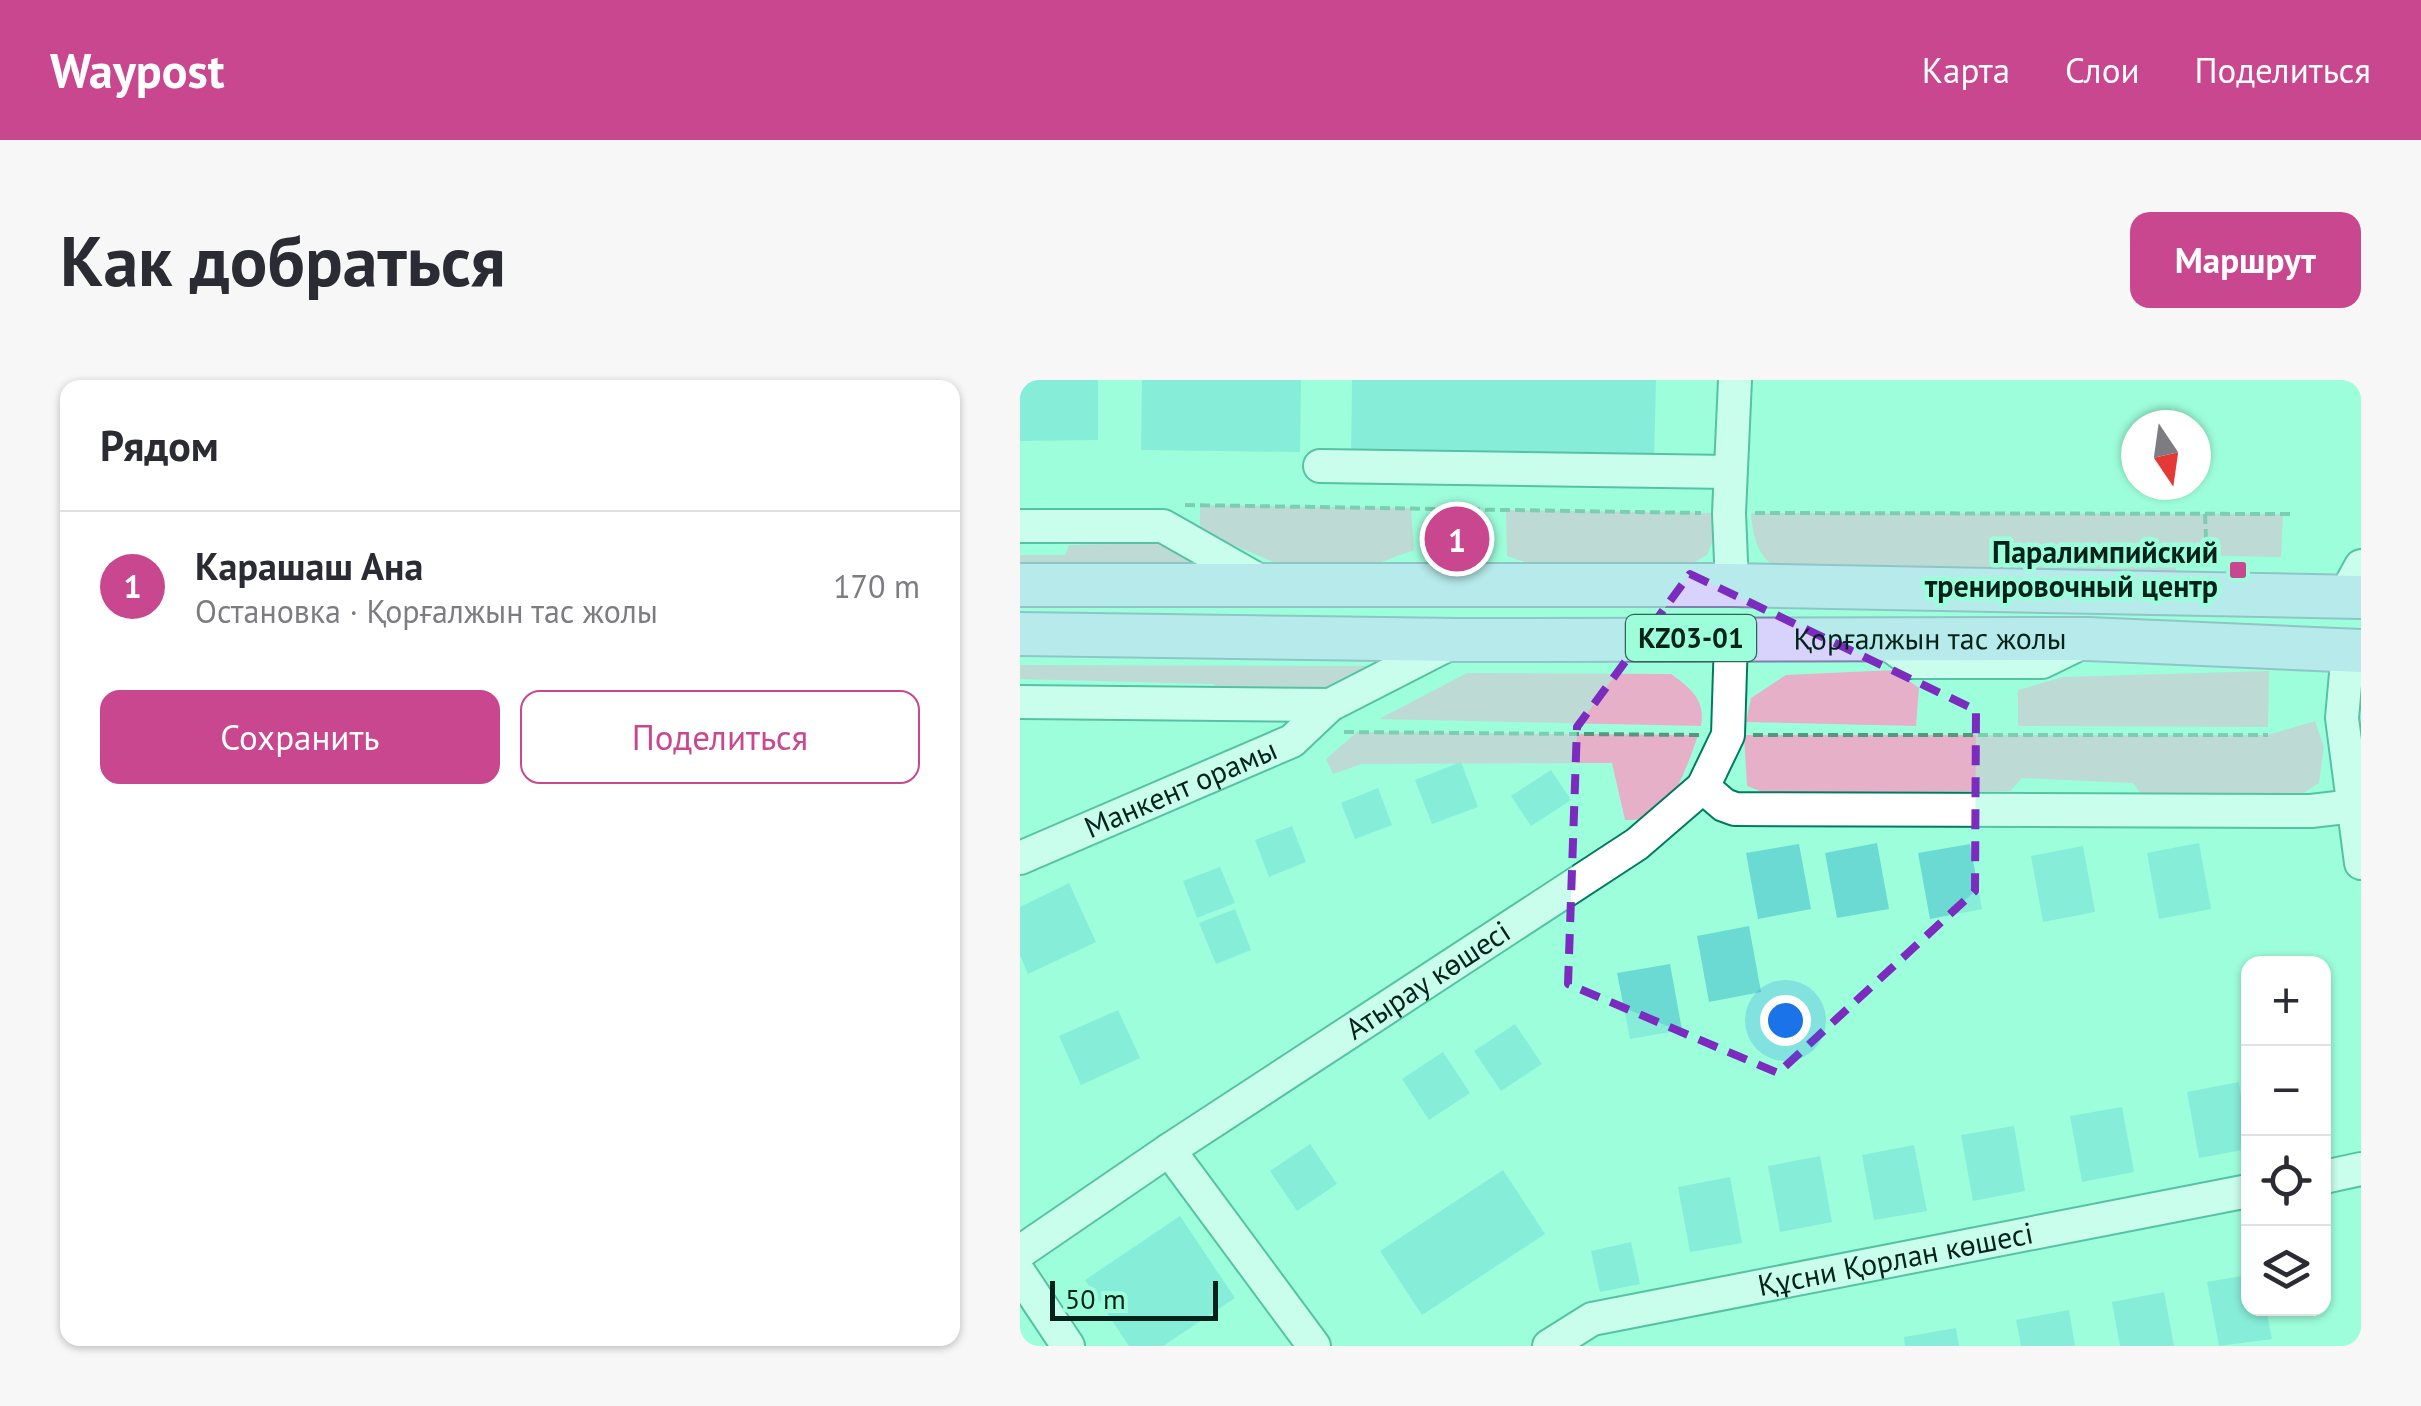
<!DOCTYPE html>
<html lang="ru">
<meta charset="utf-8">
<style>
body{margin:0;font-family:"PT Sans",sans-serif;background:#f7f7f7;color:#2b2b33}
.controls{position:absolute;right:30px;bottom:30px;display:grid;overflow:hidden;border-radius:20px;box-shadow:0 2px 8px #0004}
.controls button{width:90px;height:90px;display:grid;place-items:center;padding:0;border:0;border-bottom:2px solid #e1e1e2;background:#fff;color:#2b2b33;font:50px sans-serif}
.compass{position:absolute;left:1101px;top:30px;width:90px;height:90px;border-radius:50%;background:#fff;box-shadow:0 2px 8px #0004;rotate:167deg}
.scale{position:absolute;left:30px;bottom:25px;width:168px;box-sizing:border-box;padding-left:10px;border:5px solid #032219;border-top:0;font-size:28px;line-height:35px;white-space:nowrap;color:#032219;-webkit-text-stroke:8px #9dfedc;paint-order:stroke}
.you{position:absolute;left:765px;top:640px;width:35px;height:35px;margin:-25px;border:8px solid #fff;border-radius:50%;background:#1a73e8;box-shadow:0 0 0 15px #1a73e833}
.badge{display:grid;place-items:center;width:65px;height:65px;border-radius:50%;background:#c9478f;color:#fff;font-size:32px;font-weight:700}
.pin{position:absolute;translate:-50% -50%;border:5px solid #fff;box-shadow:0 2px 10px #0006}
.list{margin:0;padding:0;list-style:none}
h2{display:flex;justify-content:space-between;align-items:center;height:130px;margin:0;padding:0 40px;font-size:42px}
h2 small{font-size:32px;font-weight:400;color:#7c7c81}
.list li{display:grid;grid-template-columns:65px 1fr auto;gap:30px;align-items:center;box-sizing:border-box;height:150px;padding:0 40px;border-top:2px solid #e1e1e2}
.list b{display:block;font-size:38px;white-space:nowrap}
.list p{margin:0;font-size:32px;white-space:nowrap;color:#7c7c81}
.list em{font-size:32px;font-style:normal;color:#7c7c81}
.actions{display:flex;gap:20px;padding:30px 40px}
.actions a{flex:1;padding:22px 0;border:2px solid #c9478f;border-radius:20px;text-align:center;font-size:35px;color:#c9478f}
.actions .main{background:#c9478f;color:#fff}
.icon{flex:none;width:55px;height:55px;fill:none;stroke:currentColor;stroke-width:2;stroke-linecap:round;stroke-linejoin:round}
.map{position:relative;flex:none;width:1341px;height:966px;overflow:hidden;border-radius:20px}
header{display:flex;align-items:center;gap:60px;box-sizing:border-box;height:140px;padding:0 50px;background:#c9478f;color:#fff}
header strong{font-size:48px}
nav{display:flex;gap:55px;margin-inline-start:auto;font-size:35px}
.intro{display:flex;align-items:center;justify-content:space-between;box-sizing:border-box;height:240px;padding:0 60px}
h1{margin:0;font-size:70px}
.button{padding:25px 45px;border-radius:20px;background:#c9478f;color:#fff;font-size:35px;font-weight:700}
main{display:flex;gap:60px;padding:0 60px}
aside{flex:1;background:#fff;border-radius:20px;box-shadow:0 2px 8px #0004}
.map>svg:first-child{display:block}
.green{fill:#e7b0c9}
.building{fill:#6adad3}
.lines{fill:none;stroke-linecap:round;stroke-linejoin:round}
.minor-casing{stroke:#007b5f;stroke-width:36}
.major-casing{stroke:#7d82ad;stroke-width:46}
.path{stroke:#54967f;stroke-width:4;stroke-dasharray:10 5;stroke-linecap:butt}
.minor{stroke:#fff;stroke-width:32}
.major{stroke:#d8d3fd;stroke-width:42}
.marked{fill:none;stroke:#7b2cbf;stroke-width:8;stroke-dasharray:20 12;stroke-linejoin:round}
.poi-dot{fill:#c9478f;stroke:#9dfedc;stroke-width:4}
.labels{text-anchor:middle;stroke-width:9;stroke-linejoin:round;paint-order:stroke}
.shield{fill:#9dfedc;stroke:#316454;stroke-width:2.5}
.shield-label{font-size:28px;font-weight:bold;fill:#032219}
.poi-label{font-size:30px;font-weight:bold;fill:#032219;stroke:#9dfedc;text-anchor:end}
.street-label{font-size:30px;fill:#032219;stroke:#9dfedc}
</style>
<header>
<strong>Waypost</strong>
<nav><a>Карта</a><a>Слои</a><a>Поделиться</a></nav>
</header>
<div class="intro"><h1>Как добраться</h1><a class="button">Маршрут</a></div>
<main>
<aside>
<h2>Рядом<small></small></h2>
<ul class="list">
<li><span class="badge">1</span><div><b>Карашаш Ана</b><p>Остановка · Қорғалжын тас жолы</p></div><em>170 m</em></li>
</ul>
<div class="actions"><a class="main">Сохранить</a><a>Поделиться</a></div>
</aside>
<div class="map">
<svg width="1341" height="966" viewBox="0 0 1341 966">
<rect width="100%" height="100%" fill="#9dfedc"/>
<path class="green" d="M180,125l211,3 3,42 -38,14 -81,7 -95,-40z
M486,130l212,3 -4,25 -7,17 -27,15 -127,1 -46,-15z
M731,133l532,1 -2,43 -105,-2v18l-396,-1c-23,-19 -26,-29 -29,-59z
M139,163l69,34 -208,-5v-17h45l4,-10z
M0,285l369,1 -61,30h-100l-15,-12 -193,-5z
M874,290l25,18 -3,38 -170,-4 5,-24 35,-23z
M1249,291l-1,56 -250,-1v-36l45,-13z
M447,293l204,1c20,14 35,27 30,52l-322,-7z
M1295,341l9,26 -5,36 -17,11 -159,3 -10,-14 -111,-5 -12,13 -245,2 -18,-7 -3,-51h524z
M337,352l341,3c-6,19 -21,60 -35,73 -11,11 -24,12 -38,12l-13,-57 -250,1 -29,10 -7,-15z"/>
<path class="building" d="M0,0h78v60l-78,1z
M122,0h159l-1,72 -159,-2z
M332,0h304l-2,81 -303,-5z
M441,382l17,45 -46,17 -17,-44z
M531,390l20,30 -40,26 -20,-30z
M358,408l14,37 -37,14 -14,-36z
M272,446l14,36 -37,15 -14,-37z
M857,463l12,66 -52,9 -12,-65z
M1179,463l12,66 -52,10 -12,-66z
M779,464l12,65 -53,10 -12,-66z
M950,464l12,65 -52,10 -12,-66z
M1063,466l12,66 -52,10 -12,-66z
M200,487l15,36 -38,15 -14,-37z
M49,503l27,59 -68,32 -8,-19v-48z
M215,529l16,41 -35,14 -17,-41z
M729,546l12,66 -52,10 -12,-66z
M650,584l12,66 -52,9 -13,-66z
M98,630l22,48 -59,27 -22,-49z
M495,644l27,40 -41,27 -27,-40z
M423,672l27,41 -41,27 -27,-41z
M1219,702l9,67 -49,9 -12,-66z
M1102,727l12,65 -52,10 -12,-66z
M994,746l11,65 -52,10 -12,-66z
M290,764l27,40 -40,27 -27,-40z
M894,765l13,66 -53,9 -12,-65z
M800,776l12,66 -52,10 -12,-66z
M483,790l42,64 -123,81 -42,-64z
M710,797l12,66 -52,9 -12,-65z
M160,836l55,82 -72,48h-34l-44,-66z
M611,862l9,42 -40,8 -9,-41z
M1228,895v33h18l6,31 -53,7 -12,-64z
M1144,912l10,54h-54l-8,-44z
M1049,930l6,36h-54l-5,-26z
M936,948l3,18h-54l-1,-9z"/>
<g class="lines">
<defs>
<g id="minor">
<path d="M300,86l410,6"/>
<path d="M0,146h143l104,59"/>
<path d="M712,205l-3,-72 6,-133"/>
<path d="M1324,217l17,-31"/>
<path d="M860,258l33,24h129l41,-20"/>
<path d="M1328,271l-6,67 19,145"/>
<path d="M0,322l310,3 125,-64"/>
<path d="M683,407l21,18 11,4 576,2 43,-5"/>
<path id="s1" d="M0,478l272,-117 38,-36"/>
<path d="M149,770l145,196"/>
<path d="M1304,797l37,-8"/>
<path id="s2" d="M0,872l149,-102 468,-306 66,-57 25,-52 3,-97"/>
<path d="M0,894l48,72"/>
<path id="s3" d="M529,966l43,-27 656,-128"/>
</g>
<g id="major">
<path d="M0,205h712l629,12"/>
<path id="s4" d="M0,254l437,6 631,-1 273,12"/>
</g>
</defs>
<use href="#minor" class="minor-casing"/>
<use href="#major" class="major-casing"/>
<path class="path" d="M165,125l516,8
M735,133l535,1
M1185,134l2,50
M324,352l355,3
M733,355h515"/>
<use href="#minor" class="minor"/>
<use href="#major" class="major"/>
</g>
<path d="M0 0H1341V966H0ZM670,194l286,136 -1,181 -197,182 -210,-89 9,-257z" fill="#9dfedc" fill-opacity=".55" fill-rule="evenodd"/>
<path class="marked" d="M670,194l286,136 -1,181 -197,182 -210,-89 9,-257z"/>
<rect class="poi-dot" x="1208" y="180" width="20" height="20" rx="5"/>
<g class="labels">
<rect class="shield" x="606" y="235" width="130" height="46" rx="8"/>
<g class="shield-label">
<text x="671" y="268">KZ03-01</text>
</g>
<g class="poi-label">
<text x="1198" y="183">Паралимпийский<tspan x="1198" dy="34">тренировочный центр</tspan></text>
</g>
<g class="street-label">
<text dy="10" stroke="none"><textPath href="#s4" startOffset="910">Қорғалжын тас жолы</textPath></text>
<text dy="10" stroke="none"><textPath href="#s1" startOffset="175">Манкент орамы</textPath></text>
<text dy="10" stroke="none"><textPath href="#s2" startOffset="490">Атырау көшесі</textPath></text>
<text dy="10" stroke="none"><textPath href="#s3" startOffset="360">Құсни Қорлан көшесі</textPath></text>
</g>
</g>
</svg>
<div class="controls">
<button>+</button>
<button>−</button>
<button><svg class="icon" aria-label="locate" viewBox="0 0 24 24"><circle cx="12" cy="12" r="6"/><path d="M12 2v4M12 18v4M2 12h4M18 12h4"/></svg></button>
<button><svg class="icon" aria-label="layers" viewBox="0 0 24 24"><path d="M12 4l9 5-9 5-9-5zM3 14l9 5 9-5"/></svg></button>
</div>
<svg class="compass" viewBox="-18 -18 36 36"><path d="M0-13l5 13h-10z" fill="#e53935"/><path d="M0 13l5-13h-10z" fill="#7c7c81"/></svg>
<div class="scale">50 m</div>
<div class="you"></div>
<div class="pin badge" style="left:437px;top:159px">1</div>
</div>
</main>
